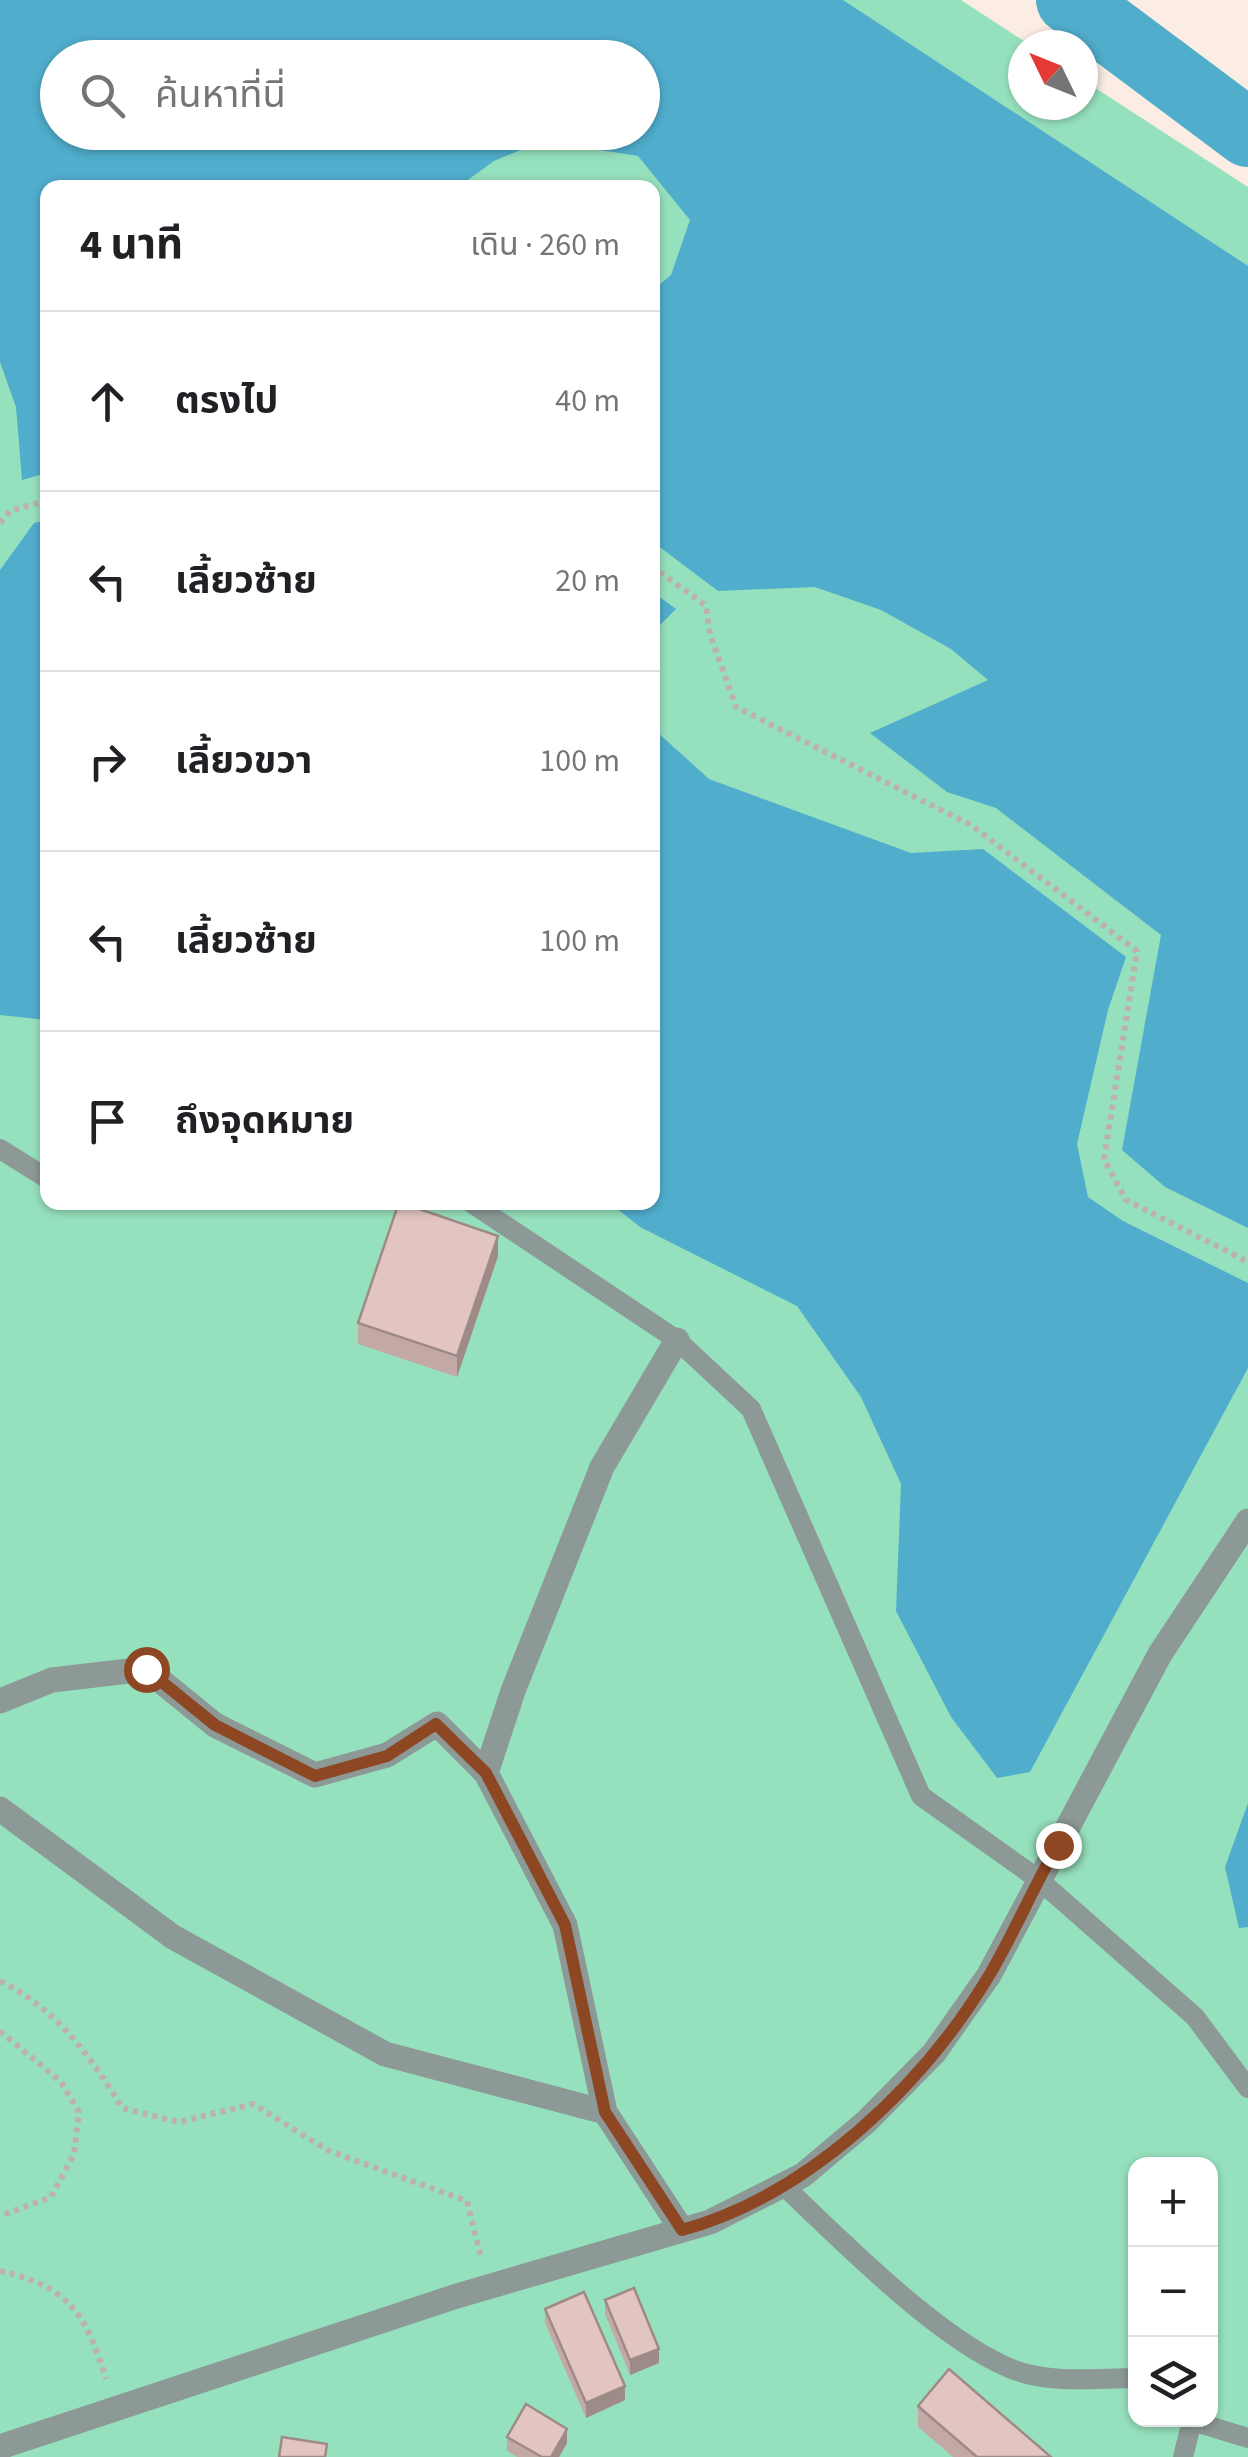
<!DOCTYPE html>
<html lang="th">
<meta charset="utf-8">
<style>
body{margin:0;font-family:"Source Sans 3","Noto Sans Thai",sans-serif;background:#f6f6f6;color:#202124}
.controls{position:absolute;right:30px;bottom:30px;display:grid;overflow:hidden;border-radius:20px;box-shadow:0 2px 8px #0004}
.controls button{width:90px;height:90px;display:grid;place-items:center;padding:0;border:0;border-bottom:2px solid #e0e0e0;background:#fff;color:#202124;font:50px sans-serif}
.compass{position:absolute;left:1008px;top:30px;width:90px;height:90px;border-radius:50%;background:#fff;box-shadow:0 2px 8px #0004;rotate:313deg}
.stop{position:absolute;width:30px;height:30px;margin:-22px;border:8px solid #8e4723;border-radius:50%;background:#fff}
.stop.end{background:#8e4723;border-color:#fff;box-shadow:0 2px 10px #0008}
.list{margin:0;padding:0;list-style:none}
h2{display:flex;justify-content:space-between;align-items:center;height:130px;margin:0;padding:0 40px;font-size:42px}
h2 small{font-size:32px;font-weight:400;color:#757577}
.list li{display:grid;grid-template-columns:65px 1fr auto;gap:30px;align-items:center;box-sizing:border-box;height:180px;padding:0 40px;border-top:2px solid #e0e0e0}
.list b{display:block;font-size:38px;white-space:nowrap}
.list em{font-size:32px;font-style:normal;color:#757577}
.icon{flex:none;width:55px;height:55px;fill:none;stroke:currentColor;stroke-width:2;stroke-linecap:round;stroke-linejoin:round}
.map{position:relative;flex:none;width:1248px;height:2457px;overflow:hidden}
.search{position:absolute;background:#fff;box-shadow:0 2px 8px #0004;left:40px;top:40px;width:620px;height:110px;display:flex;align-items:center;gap:25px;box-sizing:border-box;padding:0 35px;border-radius:55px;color:#757577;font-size:38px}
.panel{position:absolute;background:#fff;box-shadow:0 2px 8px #0004;left:40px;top:180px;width:620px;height:1030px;border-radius:20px}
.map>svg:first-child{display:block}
.green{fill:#96e1bd;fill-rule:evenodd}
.water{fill:#50adcc;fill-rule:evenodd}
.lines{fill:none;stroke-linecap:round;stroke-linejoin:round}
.river{stroke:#50adcc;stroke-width:68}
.path{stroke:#bdb1a9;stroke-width:6;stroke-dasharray:5 5;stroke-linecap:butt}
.lane{stroke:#8c9997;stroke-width:20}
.street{stroke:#8c9997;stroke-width:25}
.wall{fill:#c2a9a5}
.shaded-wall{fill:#9e8a86}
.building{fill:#e2c5c0;stroke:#9e8a86;stroke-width:2.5}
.route{stroke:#8e4723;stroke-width:12}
</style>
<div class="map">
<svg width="1248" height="2457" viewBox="0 0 1248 2457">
<rect width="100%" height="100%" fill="#fbede4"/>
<path class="green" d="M0,0h961l69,45h-7v60h60v-25l165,107v2270h-1248zM58,58h584v74h-584zM48,188h604v1014h-604zM1136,2164h74v256h-74z"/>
<path class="water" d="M0,0h843l405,266v962l-83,-41 -43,-37 39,-215 -165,-127 -49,-16 -77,-59 118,-53 -37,-31 -70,-39 -66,-23 -97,4 -65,-49v-252l18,-15 19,-55 -52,-64 -96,-15 -48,20 -36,26 -410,1 -1,285 -25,7 -6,-73 -16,-45zM58,58h584v74h-584z
M47,520h1l-1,500 -47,-5v-445l34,-47z
M653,592l23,17 -23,23z
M653,716l3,15 53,48 202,74 72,-4 143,108 -18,53 -31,134 11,53 35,24 125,62v85l-218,404 -33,6 -46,-61 -55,-106 5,-127 -40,-87 -64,-91 -157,-79 -30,-24 42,-1z
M1248,1803v124l-9,1 -14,-61z"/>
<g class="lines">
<path class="river" d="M1070,0l178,133"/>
<path class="path" d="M0,523l10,-12 38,-11
M652,566l54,40 4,28 26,73 235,118 166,126 -33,208 22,41 122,62
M0,1981c56,27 91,76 122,127l57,14 74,-18 76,47 138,50 14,56
M0,2031l61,51 18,30 -5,42 -23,43 -51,19
M0,2271c70,16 85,42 106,108"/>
<path class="lane" d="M0,1149l48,30
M470,1202l207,138 74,69 170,387 117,83 157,138 53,71
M783,2185c57,54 170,170 244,189 36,9 72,4 109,4
M1183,2457l9,-36 56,17"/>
<path class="street" d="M0,1701l52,-21 94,-11 69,56 100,50 72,-20 50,-31 49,49 79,152 40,187
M486,1773l27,-82 89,-224 75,-127
M0,1809l173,128 212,117 220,58 77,118
M0,2447l457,-151 253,-74 93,-47 63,-53 68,-69 55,-78 171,-321 88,-133"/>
</g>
<path class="wall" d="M498,1256l-41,121 -99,-33v-21z
M605,2300l54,63 -29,12 -25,-61z
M545,2309l80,91 -39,18 -41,-95z
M918,2406l133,51h-98l-35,-30z
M507,2437l60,6 -8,14h-42l-10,-6z"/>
<path class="shaded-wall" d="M498,1236v20l-41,121v-21z
M659,2349v14l-29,12v-15z
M625,2386v14l-39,18v-15z
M567,2429v14l-8,14h-8z"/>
<path class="building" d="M399,1202l99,34 -41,120 -99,-33z
M634,2288l25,61 -29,11 -25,-60z
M584,2292l41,94 -39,17 -41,-94z
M949,2369l102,88h-74l-59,-51z
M526,2404l41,25 -16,28h-9l-35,-20z
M282,2437l45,7 -2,13h-46z"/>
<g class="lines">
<path class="route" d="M146,1669l69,56 100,51 72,-20 49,-32 50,49 79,152 40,187 77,118c127,-35 241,-144 308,-256 25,-42 43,-87 68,-129"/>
</g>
</svg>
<div class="controls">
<button>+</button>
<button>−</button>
<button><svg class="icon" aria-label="layers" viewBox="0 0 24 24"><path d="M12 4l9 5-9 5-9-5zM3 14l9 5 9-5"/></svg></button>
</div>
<svg class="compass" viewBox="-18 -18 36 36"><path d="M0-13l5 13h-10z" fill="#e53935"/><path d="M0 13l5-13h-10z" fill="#757577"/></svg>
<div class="stop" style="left:146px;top:1669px"></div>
<div class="stop end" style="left:1058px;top:1845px"></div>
<div class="search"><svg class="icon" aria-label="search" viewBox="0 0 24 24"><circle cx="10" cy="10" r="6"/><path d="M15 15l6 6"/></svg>ค้นหาที่นี่</div>
<section class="panel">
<h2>4 นาที<small>เดิน · 260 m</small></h2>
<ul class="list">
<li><svg class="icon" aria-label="ahead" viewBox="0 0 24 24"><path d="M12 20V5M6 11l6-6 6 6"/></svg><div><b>ตรงไป</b></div><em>40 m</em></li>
<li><svg class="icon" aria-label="left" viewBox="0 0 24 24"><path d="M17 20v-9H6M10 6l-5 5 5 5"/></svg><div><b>เลี้ยวซ้าย</b></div><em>20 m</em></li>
<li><svg class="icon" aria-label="right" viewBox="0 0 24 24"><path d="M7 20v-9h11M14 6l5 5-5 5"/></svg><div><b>เลี้ยวขวา</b></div><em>100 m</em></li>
<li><svg class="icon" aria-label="left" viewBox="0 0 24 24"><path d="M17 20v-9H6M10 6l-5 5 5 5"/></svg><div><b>เลี้ยวซ้าย</b></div><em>100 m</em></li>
<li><svg class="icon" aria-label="arrive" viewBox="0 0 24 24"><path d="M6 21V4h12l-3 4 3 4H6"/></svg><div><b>ถึงจุดหมาย</b></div></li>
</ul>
</section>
</div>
